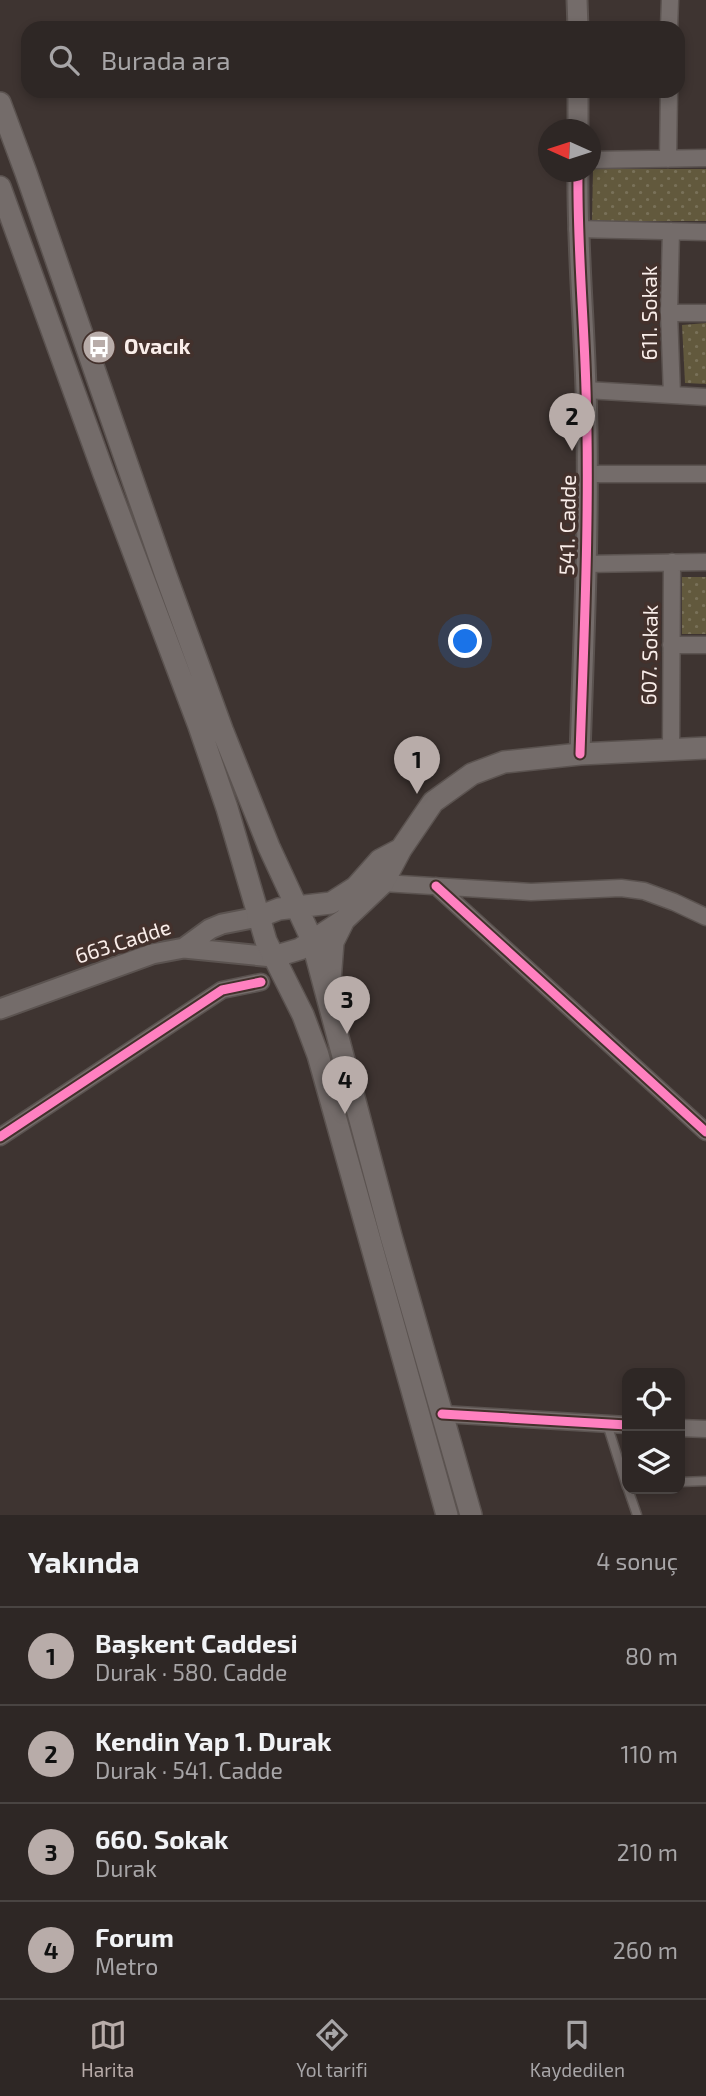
<!DOCTYPE html>
<html lang="tr">
<meta charset="utf-8">
<style>
body{margin:0;font-family:"Exo 2",sans-serif;background:#3a3332;color:#f1f3f6}
.controls{position:absolute;right:21px;bottom:21px;display:grid;overflow:hidden;border-radius:14px;box-shadow:0 4px 10px #0003}
.controls button{width:63px;height:63px;display:grid;place-items:center;padding:0;border:0;border-bottom:2px solid #494442;background:#2e2725;color:#f1f3f6;font:35px sans-serif}
.compass{position:absolute;left:538px;top:119px;width:63px;height:63px;border-radius:50%;background:#2e2725;box-shadow:0 4px 10px #0003;rotate:273deg}
.you{position:absolute;left:466px;top:642px;width:24px;height:24px;margin:-18px;border:5px solid #fff;border-radius:50%;background:#1a73e8;box-shadow:0 0 0 10px #1a73e833}
.badge{display:grid;place-items:center;width:46px;height:46px;border-radius:50%;background:#b8aca9;color:#111;font-size:23px;font-weight:700}
.pin{position:absolute;translate:-50% -58px;filter:drop-shadow(0 2px 4px #0008)}
.pin::after{content:'';position:absolute;top:37px;width:24px;height:21px;background:inherit;clip-path:polygon(0 0,100% 0,50% 100%)}
.list{margin:0;padding:0;list-style:none}
h2{display:flex;justify-content:space-between;align-items:center;height:91px;margin:0;padding:0 28px;font-size:30px}
h2 small{font-size:23px;font-weight:400;color:#a7a5a7}
.list li{display:grid;grid-template-columns:46px 1fr auto;gap:21px;align-items:center;box-sizing:border-box;height:98px;padding:0 28px;border-top:2px solid #494442}
.list b{display:block;font-size:26px;white-space:nowrap}
.list p{margin:0;font-size:23px;white-space:nowrap;color:#a7a5a7}
.list em{font-size:23px;font-style:normal;color:#a7a5a7}
.icon{flex:none;width:38px;height:38px;fill:none;stroke:currentColor;stroke-width:2;stroke-linecap:round;stroke-linejoin:round}
.map{position:relative;flex:none;width:706px;height:1515px;overflow:hidden}
.search{position:absolute;background:#2e2725;box-shadow:0 4px 10px #0003;left:21px;right:21px;top:21px;height:77px;display:flex;align-items:center;gap:18px;box-sizing:border-box;padding:0 24px;border-radius:21px;color:#a7a5a7;font-size:26px}
.sheet{height:483px;background:#2e2725}
nav{display:flex;justify-content:space-around;align-items:center;box-sizing:border-box;height:98px;border-top:2px solid #494442;background:#2e2725;font-size:19px;color:#a7a5a7}
nav a{display:grid;justify-items:center;gap:4px}
nav .on{color:#b8aca9}
.map>svg:first-child{display:block}
.park{fill:url(#park-dots)}
.lines{fill:none;stroke-linecap:round;stroke-linejoin:round}
.service-casing{stroke:#5b5350;stroke-width:11}
.minor-casing{stroke:#5b5350;stroke-width:19}
.tertiary-casing{stroke:#5b5350;stroke-width:23}
.secondary-casing{stroke:#5b5350;stroke-width:24}
.service{stroke:#746c6a;stroke-width:8}
.minor{stroke:#746c6a;stroke-width:16}
.tertiary{stroke:#746c6a;stroke-width:19}
.secondary{stroke:#746c6a;stroke-width:21}
.cycleway-casing{stroke:#43312c;stroke-width:13}
.cycleway{stroke:#ff80c0;stroke-width:9}
.labels{text-anchor:middle;stroke-width:7;stroke-linejoin:round;paint-order:stroke}
.street-label{font-size:21px;fill:#f9ede9;stroke:#43312c}
.poi-label{font-size:21px;font-weight:bold;fill:#f9ede9;stroke:#43312c;text-anchor:start}
</style>
<div class="map">
<svg width="706" height="1515" viewBox="0 0 706 1515">
<defs>
<pattern id="park-dots" width="8" height="8" patternUnits="userSpaceOnUse" patternTransform="scale(1.75)"><rect width="8" height="8" fill="#62593d"/><path d="M2 2h.1M6 6h.1" fill="none" stroke="#797159" stroke-width="1.8" stroke-linecap="round"/></pattern>
</defs>
<rect width="100%" height="100%" fill="#3e3431"/>
<path class="park" d="M593,169h113v52h-114z
M706,323v61l-21,-1 -3,-58z
M682,577h24v57h-24z"/>
<g class="lines">
<defs>
<path id="service" d="M607,1424l20,63
M680,1482l26,-1
M628,1489l9,26"/>
<path id="minor" d="M669,28l1,-28
M668,159l1,-68
M590,160l116,-2
M577,229l129,3
M671,231l-2,82 3,82
M669,313h37
M586,390l120,7
M587,474h119
M585,564l121,-2
M671,645h35
M671,748l1,-186
M383,883l148,9 90,-4 23,3 30,11 32,15
M436,886l270,246
M0,1137l222,-147 39,-8
M442,1414l185,11
M680,1428l26,1"/>
<path id="tertiary" d="M577,0l1,28
M578,91v39
M578,172c-1,73 6,145 8,218 4,121 -2,243 -6,364
M184,948l89,9
M0,1009l152,-55 32,-6 26,-19 12,-5 36,-7"/>
<path id="secondary" d="M0,103l26,70 139,400 58,159 46,115 43,93 79,296 80,279
M0,187l104,287 95,252 28,82 39,133 37,74 15,40 129,460
M258,917l21,-8 52,-6 25,-16 24,-27 19,-10
M273,957l27,-8 44,-29 39,-37 18,-34 32,-47 39,-28 32,-12 76,-8 126,-6
M330,981l3,-39 11,-22"/>
</defs>
<use href="#service" class="service-casing"/>
<use href="#minor" class="minor-casing"/>
<use href="#tertiary" class="tertiary-casing"/>
<use href="#secondary" class="secondary-casing"/>
<use href="#service" class="service"/>
<use href="#minor" class="minor"/>
<use href="#tertiary" class="tertiary"/>
<use href="#secondary" class="secondary"/>
<defs>
<path id="cycleway" d="M578,172c-1,73 6,145 8,218 4,121 -2,243 -6,364
M436,886l270,246
M0,1137l222,-147 39,-8
M442,1414l185,11"/>
</defs>
<use href="#cycleway" class="cycleway-casing"/>
<use href="#cycleway" class="cycleway"/>
</g>
<defs>
<symbol id="bus-disc" viewBox="-11 -11 22 22"><circle r="9.5" fill="#b8aca9" stroke="#43312c"/><path d="M-5-6H5V4H4V6H2V4H-2V6H-4V4H-5ZM-3.5-4V0h7V-4ZM-3.5 1.2v1.5H-2V1.2ZM2 1.2v1.5H3.5V1.2Z" fill="#fff"/></symbol>
</defs>
<g fill-rule="evenodd">
<use href="#bus-disc" x="80" y="328" width="38" height="38"/>
</g>
<g class="labels">
<g class="street-label">
<text transform="translate(650 313) rotate(-90)" y="7">611. Sokak</text>
<text transform="translate(568 525) rotate(-89)" y="7">541. Cadde</text>
<text transform="translate(650 655) rotate(-89)" y="7">607. Sokak</text>
<text transform="translate(123 942) rotate(-18)" y="7">663.Cadde</text>
</g>
<g class="poi-label">
<text x="124" y="354">Ovacık</text>
</g>
</g>
</svg>
<div class="controls">
<button><svg class="icon" aria-label="locate" viewBox="0 0 24 24"><circle cx="12" cy="12" r="6"/><path d="M12 2v4M12 18v4M2 12h4M18 12h4"/></svg></button>
<button><svg class="icon" aria-label="layers" viewBox="0 0 24 24"><path d="M12 4l9 5-9 5-9-5zM3 14l9 5 9-5"/></svg></button>
</div>
<svg class="compass" viewBox="-18 -18 36 36"><path d="M0-13l5 13h-10z" fill="#e53935"/><path d="M0 13l5-13h-10z" fill="#a7a5a7"/></svg>
<div class="you"></div>
<div class="pin badge" style="left:417px;top:794px">1</div>
<div class="pin badge" style="left:572px;top:451px">2</div>
<div class="pin badge" style="left:347px;top:1034px">3</div>
<div class="pin badge" style="left:345px;top:1114px">4</div>
<div class="search"><svg class="icon" aria-label="search" viewBox="0 0 24 24"><circle cx="10" cy="10" r="6"/><path d="M15 15l6 6"/></svg>Burada ara</div>
</div>
<section class="sheet">
<h2>Yakında<small>4 sonuç</small></h2>
<ul class="list">
<li><span class="badge">1</span><div><b>Başkent Caddesi</b><p>Durak · 580. Cadde</p></div><em>80 m</em></li>
<li><span class="badge">2</span><div><b>Kendin Yap 1. Durak</b><p>Durak · 541. Cadde</p></div><em>110 m</em></li>
<li><span class="badge">3</span><div><b>660. Sokak</b><p>Durak</p></div><em>210 m</em></li>
<li><span class="badge">4</span><div><b>Forum</b><p>Metro</p></div><em>260 m</em></li>
</ul>
</section>
<nav>
<a class="on"><svg class="icon" aria-label="map" viewBox="0 0 24 24"><path d="M3 6l6-2 6 2 6-2v14l-6 2-6-2-6 2zM9 4v14M15 6v14"/></svg>Harita</a>
<a><svg class="icon" aria-label="directions" viewBox="0 0 24 24"><path d="M12 3l9 9-9 9-9-9zM9 14v-3h6M13 9l2 2-2 2"/></svg>Yol tarifi</a>
<a><svg class="icon" aria-label="saved" viewBox="0 0 24 24"><path d="M7 4h10v16l-5-4-5 4z"/></svg>Kaydedilen</a>
</nav>
